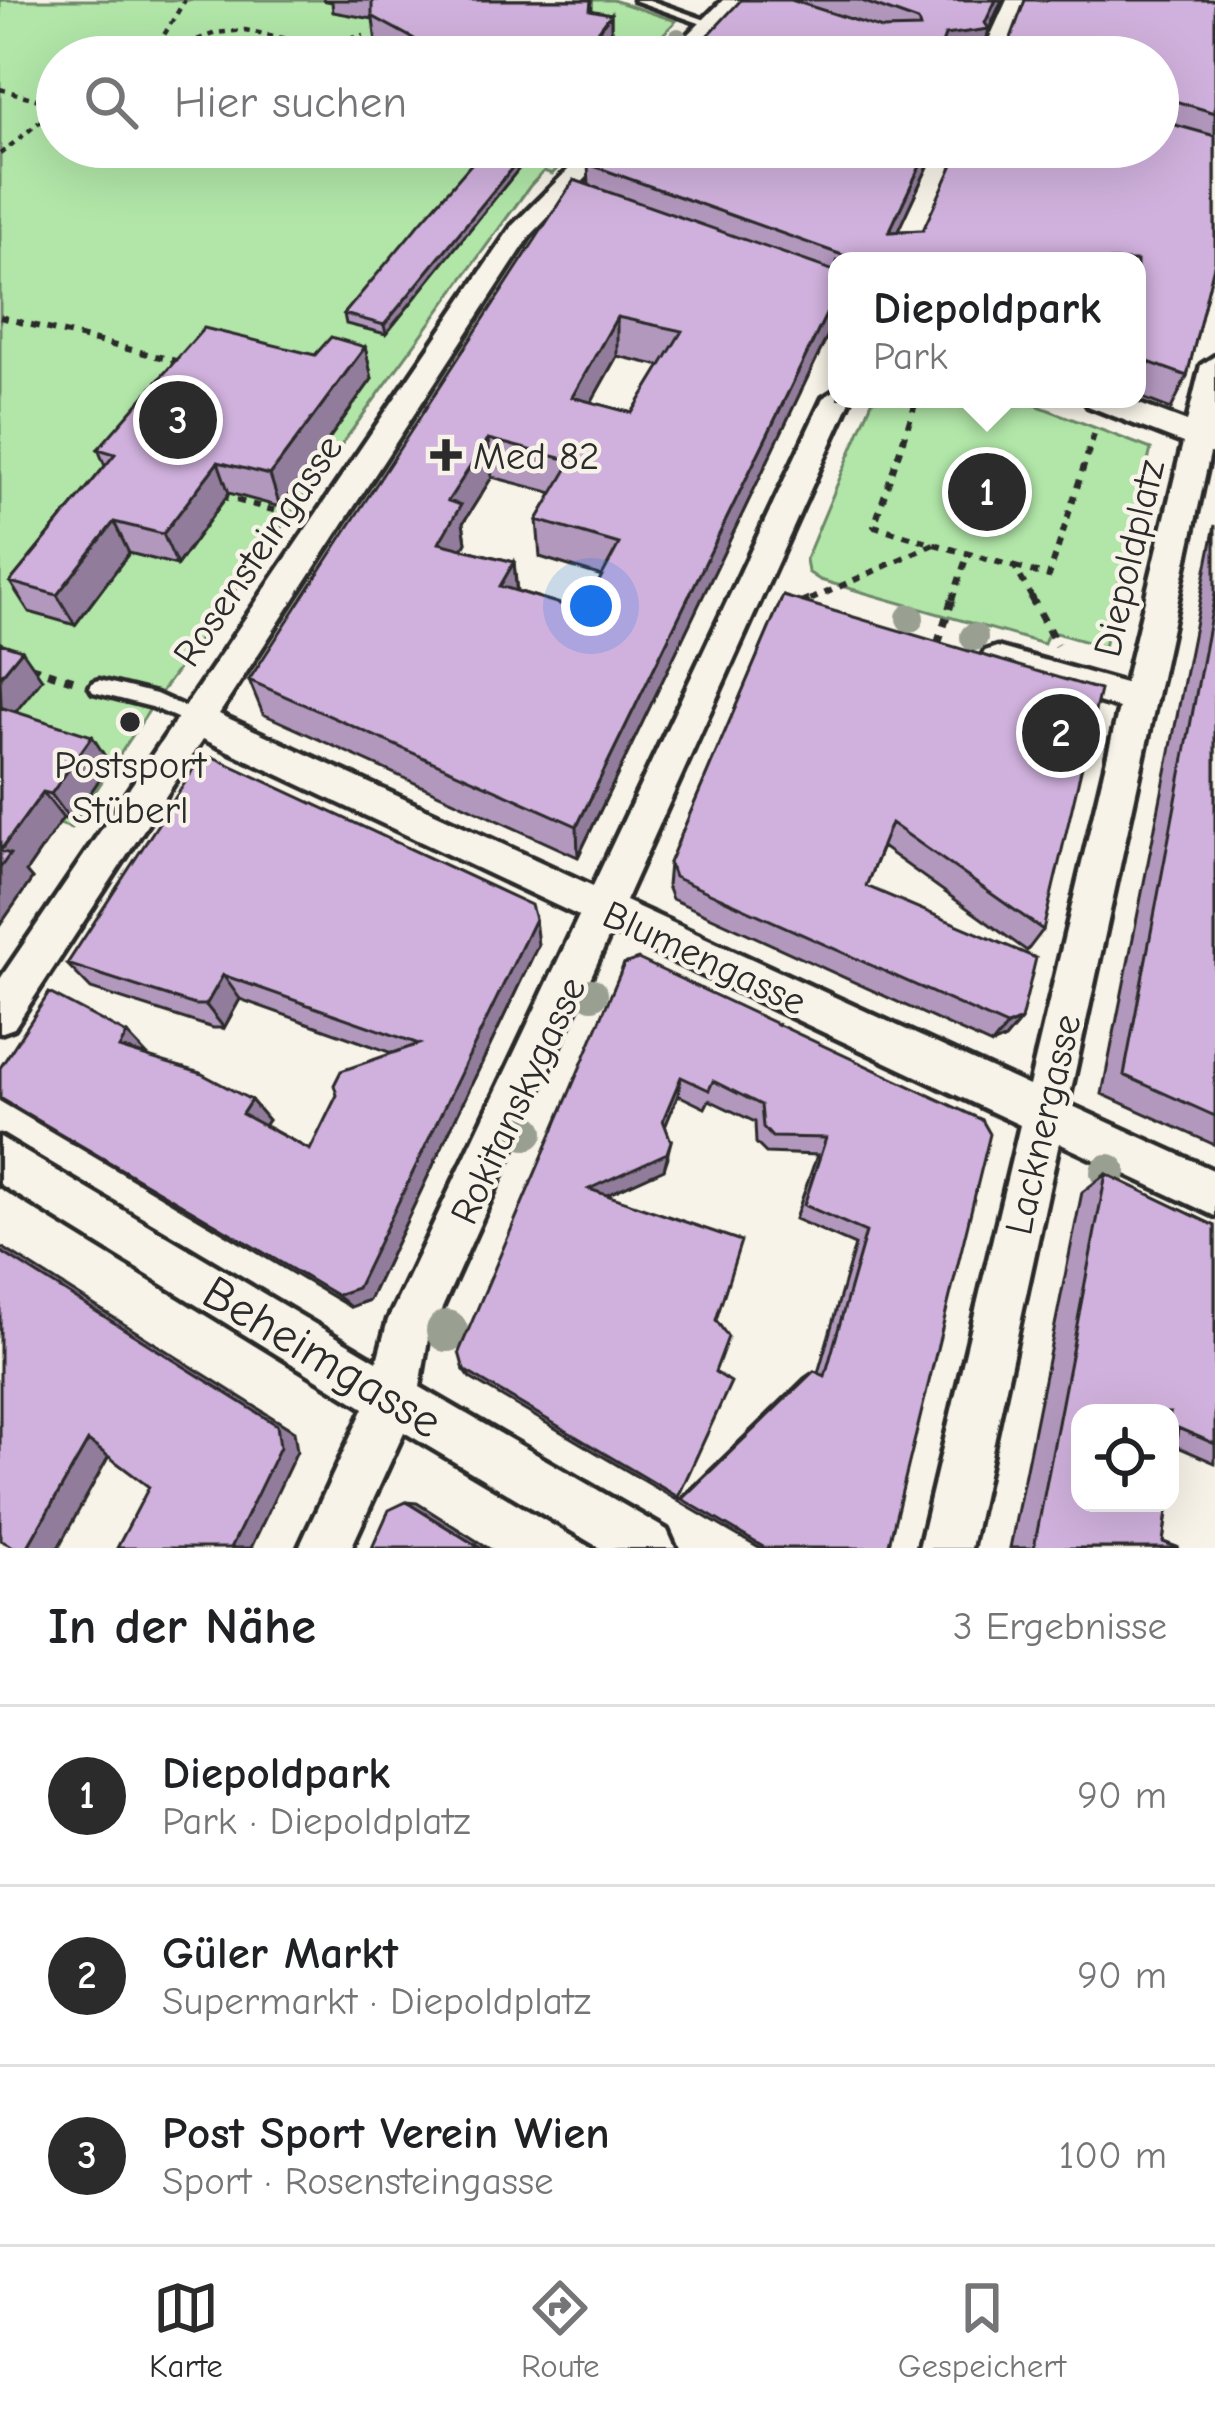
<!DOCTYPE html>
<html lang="de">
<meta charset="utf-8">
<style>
body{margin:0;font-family:"Comic Neue",sans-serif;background:#f6f6f6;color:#202124}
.controls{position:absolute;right:36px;bottom:36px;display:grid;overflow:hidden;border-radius:24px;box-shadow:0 12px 48px #0002}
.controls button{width:108px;height:108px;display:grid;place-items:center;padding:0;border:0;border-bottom:3px solid #e0e0e0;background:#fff;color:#202124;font:60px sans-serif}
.you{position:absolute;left:591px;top:606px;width:42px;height:42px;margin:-30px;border:9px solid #fff;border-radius:50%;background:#1a73e8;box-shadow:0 0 0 18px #1a73e833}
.badge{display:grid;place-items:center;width:78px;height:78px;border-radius:50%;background:#2b2b2b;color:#fff;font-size:39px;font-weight:700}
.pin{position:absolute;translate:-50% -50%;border:6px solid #fff;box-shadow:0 3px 12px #0006}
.popup{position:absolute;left:828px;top:252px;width:318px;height:156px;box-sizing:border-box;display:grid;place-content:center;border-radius:24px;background:#fff;filter:drop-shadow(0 3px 9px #0005);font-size:39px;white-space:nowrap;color:#757577}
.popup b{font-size:45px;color:#202124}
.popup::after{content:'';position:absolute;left:50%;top:100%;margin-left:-24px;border:24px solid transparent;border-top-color:#fff}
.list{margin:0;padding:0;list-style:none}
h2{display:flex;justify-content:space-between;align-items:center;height:156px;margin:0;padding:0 48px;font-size:51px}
h2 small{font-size:39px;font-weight:400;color:#757577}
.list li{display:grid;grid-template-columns:78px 1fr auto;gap:36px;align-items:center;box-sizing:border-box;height:180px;padding:0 48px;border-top:3px solid #e0e0e0}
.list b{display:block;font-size:45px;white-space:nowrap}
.list p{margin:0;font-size:39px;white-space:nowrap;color:#757577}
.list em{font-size:39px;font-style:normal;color:#757577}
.icon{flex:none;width:66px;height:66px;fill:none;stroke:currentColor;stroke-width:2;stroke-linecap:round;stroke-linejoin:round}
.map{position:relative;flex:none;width:1215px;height:1548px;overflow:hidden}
.search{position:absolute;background:#fff;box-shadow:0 12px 48px #0002;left:36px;right:36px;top:36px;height:132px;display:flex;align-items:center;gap:30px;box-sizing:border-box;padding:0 42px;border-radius:66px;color:#757577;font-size:45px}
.sheet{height:696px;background:#fff}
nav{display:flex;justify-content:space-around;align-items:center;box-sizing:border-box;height:168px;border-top:3px solid #e0e0e0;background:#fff;font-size:33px;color:#757577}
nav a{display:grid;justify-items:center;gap:6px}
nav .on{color:#2b2b2b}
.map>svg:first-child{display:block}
.green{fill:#b1e6a8;stroke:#6e886a;stroke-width:3}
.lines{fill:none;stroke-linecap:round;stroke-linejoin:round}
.lane-casing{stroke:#2b2b2b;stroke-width:9}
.street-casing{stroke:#2b2b2b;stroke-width:9}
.path-far2{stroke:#2b2b2b;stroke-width:4.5;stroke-dasharray:6 6;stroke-linecap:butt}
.path-far1{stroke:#2b2b2b;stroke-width:6;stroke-dasharray:8 8;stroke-linecap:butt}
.path{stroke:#2b2b2b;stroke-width:8;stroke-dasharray:9 9;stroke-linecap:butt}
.lane{fill:#f7f3e8;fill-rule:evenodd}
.street{fill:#f7f3e8;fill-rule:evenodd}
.tree{fill:#999f91}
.wall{fill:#b398be;stroke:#2b2b2b;stroke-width:3;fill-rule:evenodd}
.shaded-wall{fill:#927c9b;stroke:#2b2b2b;stroke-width:3}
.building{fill:#d0b1dd;stroke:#2b2b2b;stroke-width:3;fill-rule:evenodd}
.poi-dot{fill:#2b2b2b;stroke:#f7f3e8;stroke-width:4.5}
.labels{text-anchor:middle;stroke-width:9;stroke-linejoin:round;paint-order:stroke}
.poi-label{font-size:39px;fill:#2b2b2b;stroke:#f7f3e8;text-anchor:start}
.street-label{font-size:39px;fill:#2b2b2b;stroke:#f7f3e8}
.near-street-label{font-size:48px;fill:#2b2b2b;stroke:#f7f3e8}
</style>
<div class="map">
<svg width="1215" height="1548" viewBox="0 0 1215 1548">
<rect width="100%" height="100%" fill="#f7f3e8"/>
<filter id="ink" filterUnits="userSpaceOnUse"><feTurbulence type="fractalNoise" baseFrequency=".00833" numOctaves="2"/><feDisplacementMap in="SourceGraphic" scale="24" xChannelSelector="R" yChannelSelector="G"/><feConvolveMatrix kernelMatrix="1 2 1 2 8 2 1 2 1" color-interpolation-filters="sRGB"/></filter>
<g filter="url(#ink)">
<path class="green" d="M0,0h613l63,21 -35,36h-584v90h522l-27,27 -8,-3 -14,15 -368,505 -91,137 -71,-24z
M873,399h147l131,50 -47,198 -55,-16 -5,13 -224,-64 -12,-8 -2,-13z"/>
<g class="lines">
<defs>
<path id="lane" d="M634,0h15l65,23 -9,2z
M99,680l57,14 45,20 3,5 -3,5 -6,2 -43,-19 -59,-15 -3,-5 3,-5z"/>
<path id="street" d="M723,0h22l-56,57h-23z
M1007,0h20l-24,57h-22z
M591,147h25l-86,89 -311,478 374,172 230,-488 14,-9v10h14l-226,502 404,185 90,-378 -134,-39 -5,-9 5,-9 12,-4 128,36 58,-240 -95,-37 -4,-7h42l61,23 14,-57 14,-9v98l-5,-1 -142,651 147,67v45l-156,-73 -88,405h-52l101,-423 -409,-193 -183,407 -8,48 247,143 8,18h-75l-196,-116 -53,116h-52l65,-140 -364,-224v-47l377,224 11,-41 191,-404 -376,-177 -189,289 -14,5v-54l512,-753z
M939,147h24l-52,114h-26z"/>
</defs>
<use href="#lane" class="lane-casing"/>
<use href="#street" class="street-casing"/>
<path class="path-far2" d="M152,55l33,-55
M152,56l64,-23 29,-3 67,14 52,-8
M0,89l57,16
M0,154l57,-46"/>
<path class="path-far1" d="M0,317l184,46
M221,496l70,19
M934,544l81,23 18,33
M1015,567l34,9 47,-148
M810,600l124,-56 -60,-18 43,-127
M952,600l16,-47"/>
<path class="path" d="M1031,597l26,48
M801,604l16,-7
M938,643l15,-46
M30,667l49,15"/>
<use href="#lane" class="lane"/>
<use href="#street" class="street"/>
</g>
<g class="tree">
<circle cx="678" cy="37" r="9"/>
<circle cx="910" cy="618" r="14"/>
<circle cx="974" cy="637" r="14"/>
<circle cx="592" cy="994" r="16"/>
<circle cx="526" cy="1132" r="18"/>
<circle cx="1108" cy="1172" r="18"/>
<circle cx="447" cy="1331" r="21"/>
</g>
<path class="wall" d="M322,0h270v11l19,3v26l-12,17h-197l-26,-14 -3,-24 -40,-7 -1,-10z
M741,0h261l-13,29 -7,28z
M1215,0v261l-28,115 -16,33 -34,-13v-135h-300v55l-259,541 -315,-143 -14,-34 340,-495 -1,-21 310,67 25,-1 235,-173zM617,356l44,10 -29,47 -41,-11zM492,477l61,16 -16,27 3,37 62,19 -19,35 -66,-20 -3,-29 -52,-13 4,-7 -3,-19z
M533,151l-147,183 -40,-10 -2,-10z
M365,347l7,32 -92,128 -51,-14 -52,72 -48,-12 -54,72 -46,-13 -19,-30 95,-116 -7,-17 217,-94z
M1215,525v620l-113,-51z
M783,596l260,334 -16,21 -145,-104 -16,39 155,134 -16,19 -13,6 -320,-146 -5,-13 2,-23z
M0,643l42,36 -27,33 95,52 -39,57 -8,-3 -37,54 6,7 -32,46z
M538,945l-169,355 -19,7 -350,-207v-32l148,-11 103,43 17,20 -4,5 46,25 82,-97 -152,-54 -16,29h-11l-122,-39 -24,-25z
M624,964l358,156 -94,428h-129l-81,-47 126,-123 10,-7 4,2 37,-128 -60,-26 22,-64 -51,-2 -10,-10 -1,-21 -46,-22 -4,8 -27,-13 -13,31 3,31 -4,12 -57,26 109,125 -1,52 -37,125 -3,2 -205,-121 -6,-8z
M1106,1174l109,52v237l-39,-17 -13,96 16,6h-169l72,-356z"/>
<path class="shaded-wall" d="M996,0h6l-13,29 -7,28h-45l8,-22 40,-12z
M611,14v26l-12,17h-21z
M529,147h4v4l-147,183 -2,-9z
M929,147h8l-53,114 5,-29z
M837,292v24l-259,541 -1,-31z
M617,317v39l-44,79 -1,-38z
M365,347l7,32 -92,128 -10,-32z
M488,439l4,38 -29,46 3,19 -21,38 -6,-37 9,-42z
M218,462l11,31 -52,72 -14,-31z
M114,522l15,31 -54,72 -18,-30z
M514,562l3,36 -17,-12z
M22,650l20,29 -40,50 -2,-52z
M92,736l18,28 -39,57 -20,-27z
M43,792l20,26 -37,54 6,7 -32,46v-74z
M535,919l3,26 -169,355 -19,7 -14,-12z
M223,975l17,24 -16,29 -18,-23z
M1021,1020l-16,19 -13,6 15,-19z
M127,1034l21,22 -29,-8z
M681,1077l-3,18 -17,42 2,-17z
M251,1100l17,20 -9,13 -17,-19z
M671,1141l-7,28 -75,34v-14z
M0,1246l294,185 3,20 -46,97h-20l-231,-297z
M88,1441l27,4 -57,103h-31z
M406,1502l11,1 71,45h-8z"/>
<path class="building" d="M372,0h219l-1,10 21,4 -33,43h-125l-47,-9 8,-9 -42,-23z
M741,0h50l91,29 38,-1 -2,-7 -59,-21h137l-11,23 4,6 -44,6 -8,22h-249z
M1025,0h190v113l-43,-13 -6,11 -7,3 2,7 54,15v125l-28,115 -50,-18v-97h-265l-16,-6 -3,6h-7l-1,-5 -257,-92 16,-17h325l-40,85 34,-2 38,-83h197v-90h-154z
M486,147h43l-145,178 -40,-11 75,-90z
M574,180l263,92v20l-260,534 -328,-146zM617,317l65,14 -50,82 -60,-16zM488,439l84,22 -35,59 82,24 -36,67 -83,-25 14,-24 -75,-19 22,-38 -13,-4z
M204,328l111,27 16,-18 34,10 -95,128 -52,-13 -55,72 -49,-12 -57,73 -47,-13 105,-128 -17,-5z
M1215,594v522l-91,-41z
M783,596l317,94 -57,240 -152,-107 -25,63 170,72 -15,62 -14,6 -333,-149 -5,-14z
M0,643l22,7 -22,27z
M0,707l92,29 -41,58 -8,-2 -43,59 10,3 -10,14z
M213,757l318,148 4,14 -178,369 -21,7 -336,-197v-30l49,-75 78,41 -8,14 81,25 51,27 -9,14 68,36 27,-55 -3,-10 7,-14 78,-27 -196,-69 -17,30h-11l-128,-41 132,-203z
M638,959l344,161 8,14 -102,414h-123l-83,-49 132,-128 11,5 41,-144 -62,-27 22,-67 -54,-1 -9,-10 -2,-22 -48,-24 -4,9 -28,-13 -18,43 8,21 -4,12 -78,36 152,52 -25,79 12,17 -13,35 16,10 -53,115 -214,-127 -5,-18 165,-388z
M1106,1174l109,52v218l-37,-16 -8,60v-75h-90v90h88l-5,39 16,6h-145z
M0,1251l277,174 3,22 -49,101h-114l32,-61 -61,-46 -61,107h-11l-16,-8z
M406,1502l74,46h-108l17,-38z"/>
</g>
<g class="poi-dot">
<path d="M440 437h12v12h12v12h-12v12h-12v-12h-12v-12h12z"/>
<circle cx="130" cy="722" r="12"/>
</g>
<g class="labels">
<g class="poi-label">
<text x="473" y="469">Med 82</text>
<text x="130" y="778" text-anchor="middle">Postsport<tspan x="130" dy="45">Stüberl</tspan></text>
</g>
<g class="street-label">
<text transform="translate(257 550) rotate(-56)" y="14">Rosensteingasse</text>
<text transform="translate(1128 558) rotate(-77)" y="14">Diepoldplatz</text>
<text transform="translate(705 957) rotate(25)" y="14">Blumengasse</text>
<text transform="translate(517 1100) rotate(-65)" y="14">Rokitanskygasse</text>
<text transform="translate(1042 1124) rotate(-77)" y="14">Lacknergasse</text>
</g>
<g class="near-street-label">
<text transform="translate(323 1356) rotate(31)" y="17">Beheimgasse</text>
</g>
</g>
</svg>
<div class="controls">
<button><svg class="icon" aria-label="locate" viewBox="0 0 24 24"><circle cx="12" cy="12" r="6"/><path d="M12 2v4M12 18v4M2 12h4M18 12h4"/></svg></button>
</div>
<div class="you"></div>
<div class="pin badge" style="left:987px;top:492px">1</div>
<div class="popup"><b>Diepoldpark</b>Park</div>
<div class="pin badge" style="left:1061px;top:733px">2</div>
<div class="pin badge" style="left:178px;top:420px">3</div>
<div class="search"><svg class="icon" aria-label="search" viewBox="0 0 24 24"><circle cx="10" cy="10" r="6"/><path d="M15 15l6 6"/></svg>Hier suchen</div>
</div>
<section class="sheet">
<h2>In der Nähe<small>3 Ergebnisse</small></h2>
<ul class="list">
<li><span class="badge">1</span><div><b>Diepoldpark</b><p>Park · Diepoldplatz</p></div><em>90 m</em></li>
<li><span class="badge">2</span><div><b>Güler Markt</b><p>Supermarkt · Diepoldplatz</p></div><em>90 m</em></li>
<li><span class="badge">3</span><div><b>Post Sport Verein Wien</b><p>Sport · Rosensteingasse</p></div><em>100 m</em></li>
</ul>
</section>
<nav>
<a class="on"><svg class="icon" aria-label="map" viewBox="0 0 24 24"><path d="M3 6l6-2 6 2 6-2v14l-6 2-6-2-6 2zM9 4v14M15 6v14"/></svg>Karte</a>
<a><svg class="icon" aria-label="directions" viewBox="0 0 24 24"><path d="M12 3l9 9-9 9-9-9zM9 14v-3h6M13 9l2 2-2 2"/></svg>Route</a>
<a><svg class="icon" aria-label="saved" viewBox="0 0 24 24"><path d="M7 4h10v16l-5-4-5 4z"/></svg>Gespeichert</a>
</nav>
